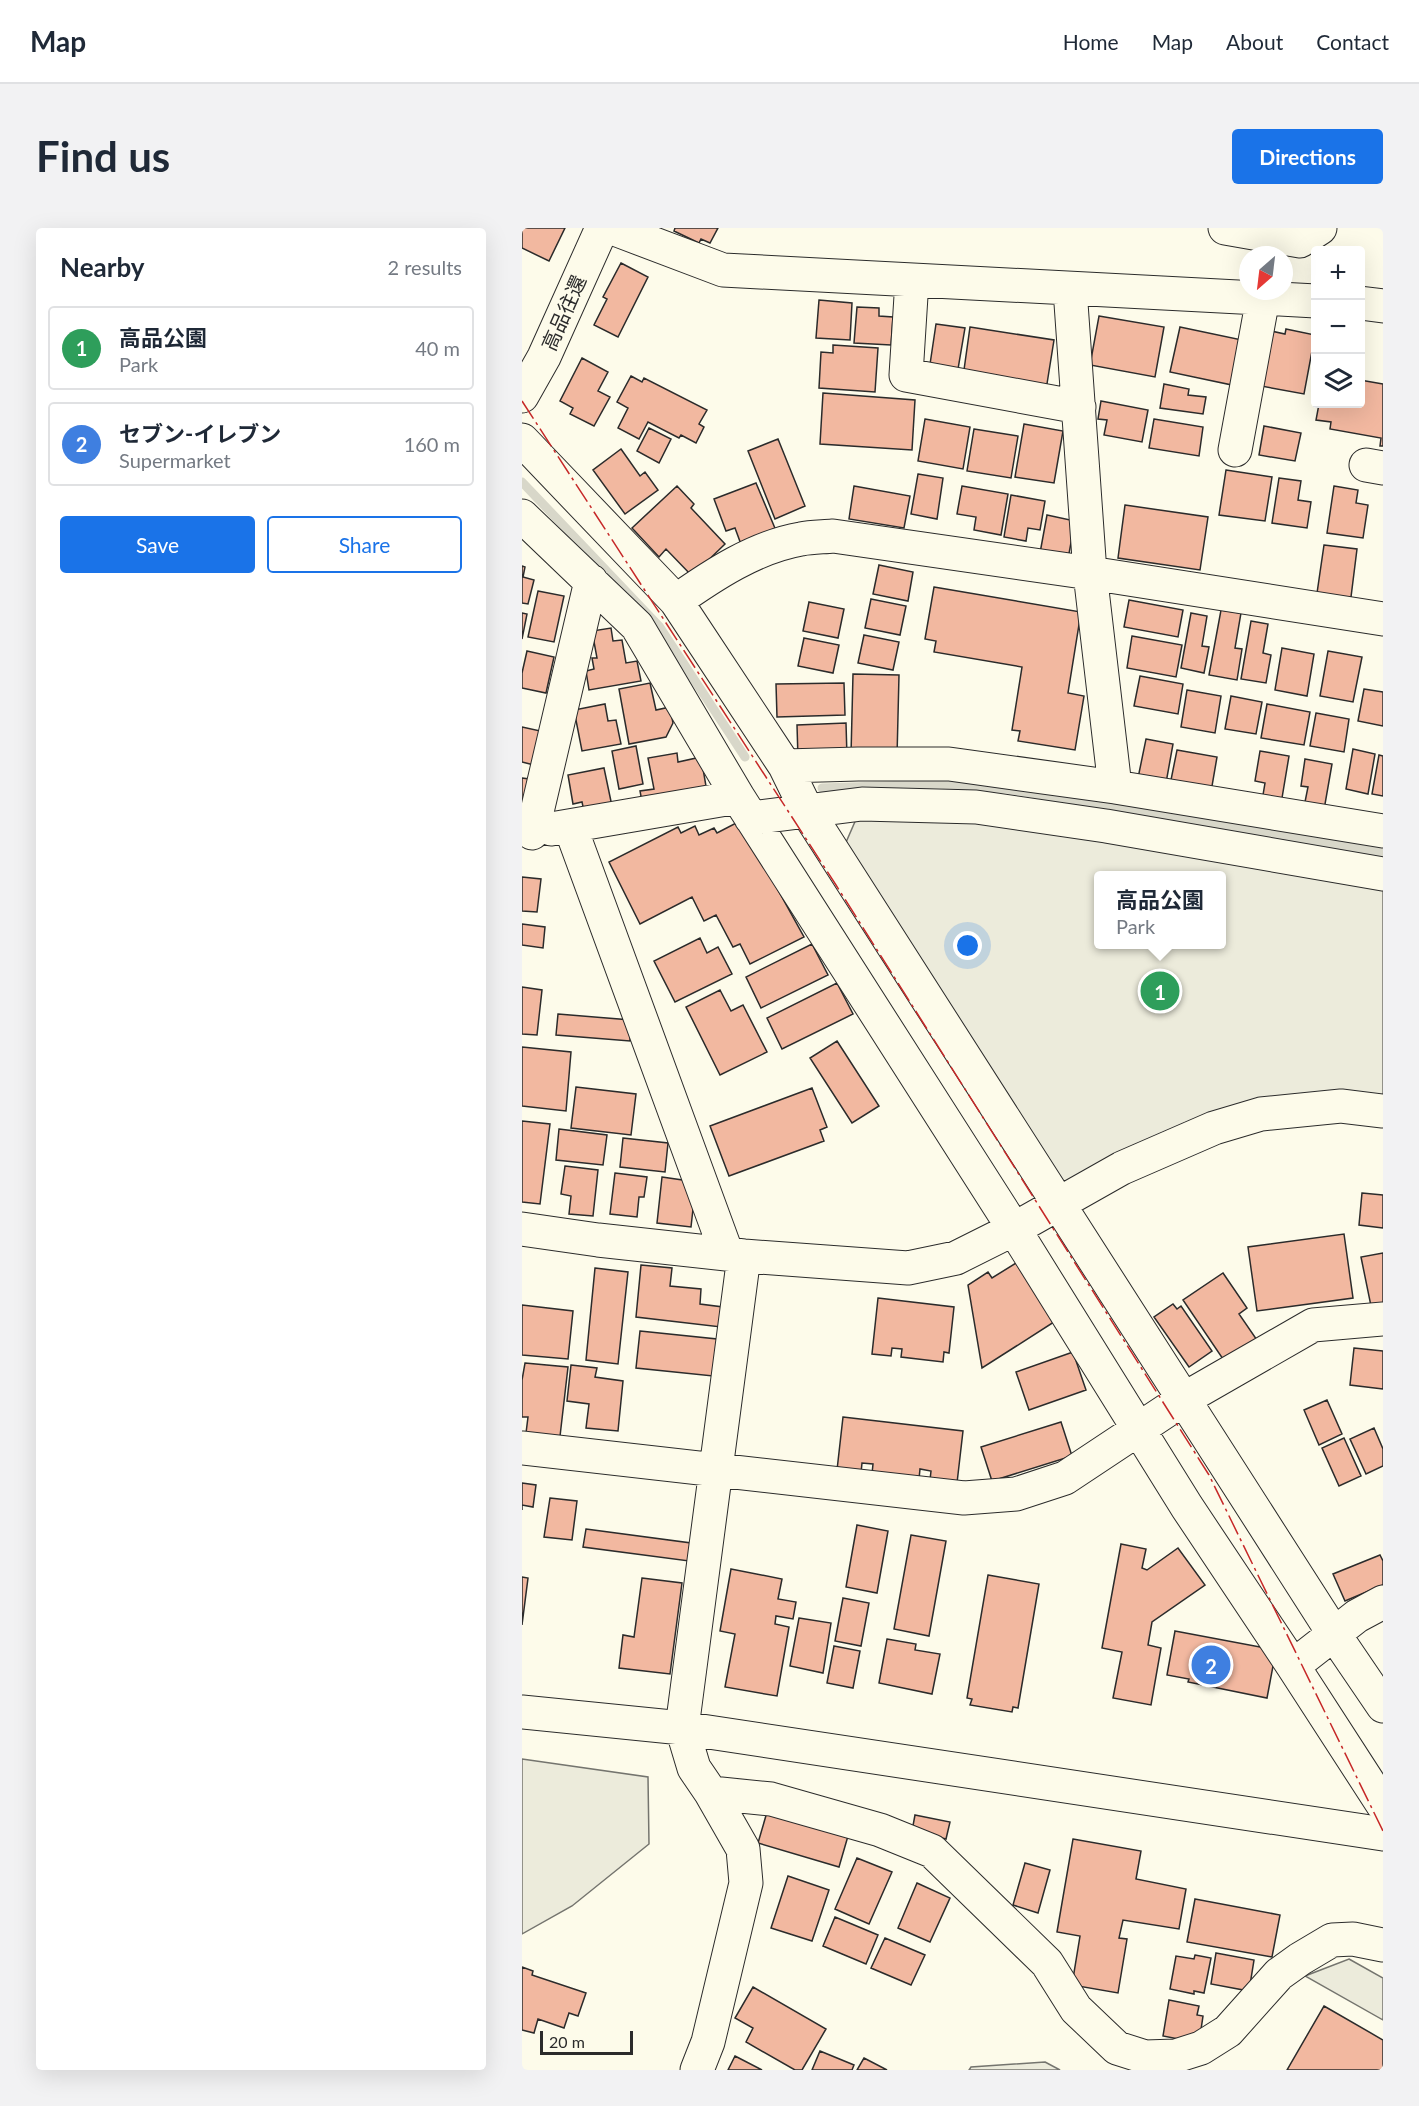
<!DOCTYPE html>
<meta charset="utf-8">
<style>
body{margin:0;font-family:Lato,"Noto Sans JP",sans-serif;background:#f2f2f3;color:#1f2937}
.controls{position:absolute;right:18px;top:18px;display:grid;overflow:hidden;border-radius:6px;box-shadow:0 6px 24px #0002}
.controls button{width:54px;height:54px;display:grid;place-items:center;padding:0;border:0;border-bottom:2px solid #e0e1e3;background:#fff;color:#1f2937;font:30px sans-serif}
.compass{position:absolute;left:717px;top:18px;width:54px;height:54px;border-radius:50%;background:#fff;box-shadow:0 6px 24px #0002;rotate:208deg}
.scale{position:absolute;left:18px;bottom:15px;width:93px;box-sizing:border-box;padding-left:6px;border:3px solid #2b2b2b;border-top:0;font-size:16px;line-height:21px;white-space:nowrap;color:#2b2b2b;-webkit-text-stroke:4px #fdfbea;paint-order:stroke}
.you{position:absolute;left:446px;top:718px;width:21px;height:21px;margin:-15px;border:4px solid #fff;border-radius:50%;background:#1a73e8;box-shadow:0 0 0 9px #1a73e833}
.badge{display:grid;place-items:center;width:39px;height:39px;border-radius:50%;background:#1a73e8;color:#fff;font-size:20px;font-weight:700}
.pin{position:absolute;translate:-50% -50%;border:3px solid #fff;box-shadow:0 2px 6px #0006}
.popup{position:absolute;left:572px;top:643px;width:132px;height:78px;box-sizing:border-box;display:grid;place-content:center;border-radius:6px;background:#fff;filter:drop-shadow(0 2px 4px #0005);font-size:20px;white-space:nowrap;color:#747a83}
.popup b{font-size:22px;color:#1f2937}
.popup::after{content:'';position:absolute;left:50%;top:100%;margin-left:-12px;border:12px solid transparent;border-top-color:#fff}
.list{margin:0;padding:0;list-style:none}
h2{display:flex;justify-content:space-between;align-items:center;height:78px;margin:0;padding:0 24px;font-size:26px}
h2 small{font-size:20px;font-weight:400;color:#747a83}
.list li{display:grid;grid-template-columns:39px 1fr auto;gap:18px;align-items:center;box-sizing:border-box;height:84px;margin:0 12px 12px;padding:0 12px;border:2px solid #e0e1e3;border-radius:6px}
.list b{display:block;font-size:22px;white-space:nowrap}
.list p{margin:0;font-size:20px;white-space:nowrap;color:#747a83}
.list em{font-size:20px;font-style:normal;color:#747a83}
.actions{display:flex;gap:12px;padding:18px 24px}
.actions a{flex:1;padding:14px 0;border:2px solid #1a73e8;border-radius:6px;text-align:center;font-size:21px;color:#1a73e8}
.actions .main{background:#1a73e8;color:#fff}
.icon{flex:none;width:33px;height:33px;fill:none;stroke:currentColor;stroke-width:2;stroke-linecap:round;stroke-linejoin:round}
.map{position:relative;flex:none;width:861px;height:1842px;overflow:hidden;border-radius:6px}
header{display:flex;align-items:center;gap:36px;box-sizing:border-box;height:84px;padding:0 30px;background:#fff;border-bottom:2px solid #e0e1e3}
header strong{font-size:28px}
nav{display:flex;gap:33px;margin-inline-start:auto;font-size:21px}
.intro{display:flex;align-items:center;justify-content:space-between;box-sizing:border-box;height:144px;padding:0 36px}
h1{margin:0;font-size:42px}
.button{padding:15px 27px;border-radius:6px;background:#1a73e8;color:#fff;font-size:21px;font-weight:700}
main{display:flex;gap:36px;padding:0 36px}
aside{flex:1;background:#fff;border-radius:6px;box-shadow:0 6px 24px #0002}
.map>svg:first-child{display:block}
.green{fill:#ecebdb;stroke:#74746e;stroke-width:1.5;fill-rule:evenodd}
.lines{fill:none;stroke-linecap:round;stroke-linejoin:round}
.stream{stroke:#d8d7c9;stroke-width:9}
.building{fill:#f2b8a0;stroke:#2b2b2b;stroke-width:1.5}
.minor-casing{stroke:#2b2b2b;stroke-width:35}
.major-casing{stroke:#2b2b2b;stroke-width:35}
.minor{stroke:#fdfbea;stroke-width:33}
.major{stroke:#fdfbea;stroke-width:33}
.power{stroke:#c62828;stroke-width:1.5;stroke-dasharray:21 4.5 3 4.5;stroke-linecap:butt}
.labels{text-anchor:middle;stroke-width:4.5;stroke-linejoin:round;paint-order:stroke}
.street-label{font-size:20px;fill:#2b2b2b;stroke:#fdfbea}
</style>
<header>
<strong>Map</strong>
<nav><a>Home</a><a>Map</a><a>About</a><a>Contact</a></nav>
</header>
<div class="intro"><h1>Find us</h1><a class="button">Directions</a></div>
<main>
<aside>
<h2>Nearby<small>2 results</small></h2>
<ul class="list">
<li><span class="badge" style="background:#2e9e5b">1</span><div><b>高品公園</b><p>Park</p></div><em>40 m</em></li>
<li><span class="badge" style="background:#3f7fe0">2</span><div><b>セブン-イレブン</b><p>Supermarket</p></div><em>160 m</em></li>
</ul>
<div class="actions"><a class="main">Save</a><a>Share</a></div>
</aside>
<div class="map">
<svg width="861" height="1842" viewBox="0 0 861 1842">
<rect width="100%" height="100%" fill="#fdfbea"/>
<path class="green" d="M335,589l117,3 409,69v209l-43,-5 -277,94 -219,-340zM576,648h124v68h-124z
M0,1531l126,18 1,67 -77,62 -50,28z
M827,1731l34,19v42l-78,-44z
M523,1834l15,8h-91l2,-3z"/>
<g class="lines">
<path class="stream" d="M0,254l137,144 86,131
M300,560l115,-4 70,5 376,64"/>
</g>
<path class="building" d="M0,0h43l-16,33 -27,-13z
M153,0h43l-8,15 -9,-4 -2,4 -25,-12z
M99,35l27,14 -30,60 -24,-12 13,-26 -4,-2z
M297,72l33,3 -2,37 -34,-2z
M335,79l22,1v8l14,1 -2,28 -37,-2z
M577,88l65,11 -9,50 -65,-12z
M414,96l29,4 -8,47 -28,-4z
M448,99l84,13 -8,50 -83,-13z
M658,99l62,13 -10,45 -62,-13z
M764,101l29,6 -11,59 -43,-8 10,-55 14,3z
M311,117l45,3 -3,44 -56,-4 2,-36 12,1z
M60,130l26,14 -10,19 12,6 -16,29 -24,-12 3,-6 -13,-7z
M109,148l11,6 2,-4 63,32 -8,14 5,3 -8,16 -15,-8 -2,3 -31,-16 -9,17 -21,-11 10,-20 -11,-6z
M838,152l23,4v62h-3l1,-8 -51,-9 1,-7 -15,-2 3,-16h41z
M642,156l25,5 -1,6 18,2 -3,17 -43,-6z
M301,165l92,7 -3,50 -92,-6z
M579,173l47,9 -6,32 -38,-7 3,-15 -9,-1z
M403,191l45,8 -7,42 -45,-8z
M632,191l49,8 -4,29 -50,-8z
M502,196l39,7 -9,52 -39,-6z
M742,198l37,7 -6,28 -36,-6z
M127,200l22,11 -12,24 -22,-12z
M452,201l44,7 -7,42 -44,-7z
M256,211l27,67 -30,13 -27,-68z
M99,221l19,27 5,-4 13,18 -33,24 -32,-44z
M704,242l46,7 -7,44 -46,-6z
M396,246l25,4 -6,41 -26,-5z
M757,250l22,3 -3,19 13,2 -4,26 -35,-5z
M234,255l21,50 -35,14 -7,-19 -9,3 -12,-32z
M155,258l17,18 -3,4 34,36 -33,32 -26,-27 -7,8 -27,-29z
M332,258l56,10 -6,32 -55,-9z
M440,258l46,8 -7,41 -27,-5 2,-13 -19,-3z
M812,258l24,4 -2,13 12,2 -5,33 -36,-5z
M489,267l34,6 -5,29 -12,-2 -2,13 -22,-4z
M603,277l83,12 -8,53 -82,-12z
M525,287l28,6 -7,38 -28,-6z
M802,317l33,4 -7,56 -34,-5z
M357,337l34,7 -5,29 -35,-7z
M0,338l3,1 -2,10 11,3 -6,24 -6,-1z
M412,359l147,25 -13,81 16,3 -9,54 -57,-9 2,-10 -8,-1 10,-63 -88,-15 2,-11 -11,-2z
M16,363l26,5 -10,46 -26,-5z
M349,371l35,7 -6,29 -35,-7z
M607,372l54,10 -5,27 -54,-10z
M287,374l35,7 -6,29 -35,-7z
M699,382l20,3 -6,35 7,1 -5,31 -28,-5z
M0,385l5,1 -5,25z
M669,385l16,3 -5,30 7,1 -5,26 -23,-5z
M729,393l17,3 -5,29 8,2 -5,28 -25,-4z
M89,400l2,13 9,-1 4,23 11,-2 4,20 -52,9 -3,-19 8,-2 -2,-11h5l-5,-27z
M342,407l35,7 -6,28 -35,-7z
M610,408l50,9 -6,32 -49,-9z
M282,410l35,7 -6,28 -35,-7z
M760,420l32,6 -7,42 -32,-6z
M5,423l27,6 -8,36 -24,-5v-15z
M806,423l34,6 -9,45 -33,-6z
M331,446l46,1 -2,82 -46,-2z
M618,448l43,8 -5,30 -44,-8z
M128,455l6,27 14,-3 3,16 -7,14 -37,7 -10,-55z
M322,455l1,32 -68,2 -1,-33z
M842,461l19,3v34l-25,-5z
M665,462l34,6 -6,37 -34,-6z
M709,468l31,6 -6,32 -31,-5z
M83,476l3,17 8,-1 5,24 -39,7 -8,-41z
M745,476l43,8 -6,33 -43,-7z
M794,485l33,6 -5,33 -34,-6z
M324,495l1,34 -49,1 -1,-33z
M0,499l23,5 -7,34 -16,-4z
M624,511l27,5 -7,39 -28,-5z
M114,518l7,38 -24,5 -7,-38z
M831,521l22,5 -7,40 -22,-5z
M655,522l40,7 -6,35 -41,-7z
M738,523l29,5 -8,48 -19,-3 3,-18 -10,-2z
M155,525l1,9 23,-5 6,35 -64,15 -3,-16 14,-2 -6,-31z
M857,527l4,1v40l-11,-2z
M783,531l27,5 -8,46 -20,-3 4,-20 -7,-1z
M82,540l9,43 -28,5 -3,-14 -9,2 -5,-29z
M0,550l7,1 -7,45z
M218,593l64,116 -54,27 -10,-20 -7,3 -17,-32 -12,6 -12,-24 -52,27 -31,-62 69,-35 3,6 14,-7 4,9 15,-7 3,5z
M0,649l19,2 -4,33 -15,-1z
M0,696l23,3 -2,21 -21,-3z
M178,710l7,15 11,-6 14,27 -57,28 -21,-41z
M290,716l16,31 -67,33 -15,-31z
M315,755l16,31 -71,35 -15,-31z
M0,759l20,3 -5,45 -15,-1z
M198,762l11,21 12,-6 24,47 -47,23 -34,-68z
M36,786l73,6 -1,21 -74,-6z
M315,813l42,65 -27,17 -42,-65z
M0,819l49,5 -5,59 -44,-5z
M54,859l60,7 -5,41 -60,-7z
M290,860l15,39 -7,3 4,11 -95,35 -19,-50z
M0,893l28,3 -10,80 -18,-2z
M37,901l48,6 -4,30 -47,-5z
M101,910l45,5 -3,29 -45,-5z
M43,938l33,4 -5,46 -24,-2 2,-18 -10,-2z
M93,945l32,4 -3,20h-5l-2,20 -27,-3z
M140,949l34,5 -5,45 -34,-4z
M840,965l21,2v33l-24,-3z
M822,1006l9,64 -96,13 -9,-64z
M861,1025v56l-11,2 -11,-54z
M494,1035l38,59 -72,46 -14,-83 20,-13 4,6z
M119,1037l31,3 -2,18 31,3 -1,15 23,3 -2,20 -85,-10z
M73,1040l33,4 -10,92 -32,-4z
M701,1045l24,35 -8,6 20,29 -32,22 -44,-65z
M356,1070l76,9 -5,46 -5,-1 -1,10 -42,-5 1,-8 -10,-1 -1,8 -19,-2z
M651,1076l4,5 4,-3 31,45 -23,16 -35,-50z
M0,1077l51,6 -5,48 -46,-4z
M118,1103l77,8 -4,37 -77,-8z
M832,1120l29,3v38l-33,-4z
M551,1124l13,38 -57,20 -13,-38z
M3,1135l43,4 -9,78 -34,-4 3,-24h-6v-37z
M49,1137l26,3 -2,9 28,4 -5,50 -32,-3 3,-24 -22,-3z
M805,1172l15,34 -23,11 -15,-35z
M321,1189l120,14 -6,52 -27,-3 1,-9 -11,-2 -1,10 -47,-5 1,-10 -11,-1 -1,10 -24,-3z
M539,1194l11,34 -80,25 -11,-34z
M852,1200l9,21v17l-17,8 -16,-35z
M822,1210l17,38 -22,10 -17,-38z
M0,1255l14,2 -3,22 -11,-2v5z
M28,1270l27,3 -5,39 -28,-3z
M335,1297l31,6 -11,62 -31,-6z
M64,1301l105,14 -2,18 -106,-14z
M389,1307l35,6 -17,95 -35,-7z
M599,1316l25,5 -4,19 5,2 31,-22 27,37 -53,37 -4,23 13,3 -10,57 -38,-7 9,-46 -20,-4z
M858,1327l3,6v24l-38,16 -12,-27z
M209,1341l51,10 -4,20 18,3 -3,17 -17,-3 -1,8 14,3 -12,69 -52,-9 10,-53 -15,-3z
M466,1347l51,9 -21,124 -5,-1 -1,5 -42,-7 2,-6 -5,-1z
M0,1349l6,1 -6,47z
M120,1350l40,5 -12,91 -51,-6 4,-33 11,2z
M321,1370l26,5 -8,43 -26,-5z
M277,1390l32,5 -8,50 -33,-7z
M653,1403l101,19 -9,48 -79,-16 1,-3 -22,-4z
M365,1411l29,5 -1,6 25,4 -8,40 -53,-11z
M312,1418l26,5 -7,37 -26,-5z
M245,1584l81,24 -9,31 -81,-24z
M393,1587l35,7 -4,17 -34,-8z
M551,1611l68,12 -5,28 50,10 -7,40 -56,-9 -4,18 8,1 -9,54 -46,-8 8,-49 -23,-4z
M335,1630l35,14 -23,52 -34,-15z
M503,1635l25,7 -12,43 -25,-8z
M266,1648l41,14 -17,51 -41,-13z
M395,1655l33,15 -20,44 -32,-14z
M673,1671l85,16 -8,42 -85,-15z
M313,1689l43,18 -12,29 -43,-18z
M363,1710l40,17 -14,30 -40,-17z
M694,1725l38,7 -5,31 -38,-7z
M673,1727l16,3 -7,35 -10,-2v3l-24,-5 6,-33 18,3z
M0,1739l11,4 -1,4 54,18 -8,23 -9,-3 -5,15 -26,-9 -4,14 -12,-3z
M231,1759l73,42 -24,41h-7l-49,-28 7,-14 -18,-10z
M647,1772l30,6 -2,9 6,1 -4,27 -36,-7z
M802,1778l59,34v30h-96z
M298,1823l34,14 -2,5h-40z
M213,1828l27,14h-34z
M342,1830l23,12h-30z"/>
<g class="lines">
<defs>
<path id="minor" d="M90,0l111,42 593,31
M703,0l75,13 20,-13
M390,52l-6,95 173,32
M548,61l20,284 25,214
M838,75l23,3
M0,212l154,161 109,165 22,45 527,823 49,72
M713,222l28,-152
M844,237l17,3
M0,288l115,110 101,171 276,432 173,278 106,159 90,139
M154,373c37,-26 79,-54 125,-62 10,-2 22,-2 32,-3l257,37 293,46
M263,538l73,-2h91l166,23 268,44
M229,590l111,-14 114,3 130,19 277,48
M48,598l157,428
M29,601l187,-32
M10,605l59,-252
M0,1001l76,11 146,16 164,12 48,-10 58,-29 108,-61 92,-40 47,-14 80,-8 42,5
M222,1028l-62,472 12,40 17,25 60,6 109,31 52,21 115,112 29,46 41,39 28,9 31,-1 25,-8 27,-17 51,-57 21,-15 32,-19 21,-1 30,6
M0,1220l442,50 52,-4 49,-16 119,-79 129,-74 70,-6
M771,1438l64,-50 26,-14
M0,1484l160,16 701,106
M175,1842l11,-28 38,-159 -3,-34 -32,-56"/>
<path id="major" d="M0,168l22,-39 58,-129"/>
</defs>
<use href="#minor" class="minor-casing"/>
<use href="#major" class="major-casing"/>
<use href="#minor" class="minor"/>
<use href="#major" class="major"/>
<path class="power" d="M0,173l314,484 373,590 174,356"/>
</g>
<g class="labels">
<g class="street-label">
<text transform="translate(42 85) rotate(-66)" y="7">高品往還</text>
</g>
</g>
</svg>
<div class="controls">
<button>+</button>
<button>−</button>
<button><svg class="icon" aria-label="layers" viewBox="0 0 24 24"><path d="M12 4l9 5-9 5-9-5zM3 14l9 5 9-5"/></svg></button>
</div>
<svg class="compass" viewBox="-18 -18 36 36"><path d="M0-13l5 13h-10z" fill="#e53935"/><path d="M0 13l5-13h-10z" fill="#747a83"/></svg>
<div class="scale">20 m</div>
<div class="you"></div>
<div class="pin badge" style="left:638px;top:763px;background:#2e9e5b">1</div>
<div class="popup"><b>高品公園</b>Park</div>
<div class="pin badge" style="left:689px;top:1437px;background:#3f7fe0">2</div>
</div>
</main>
